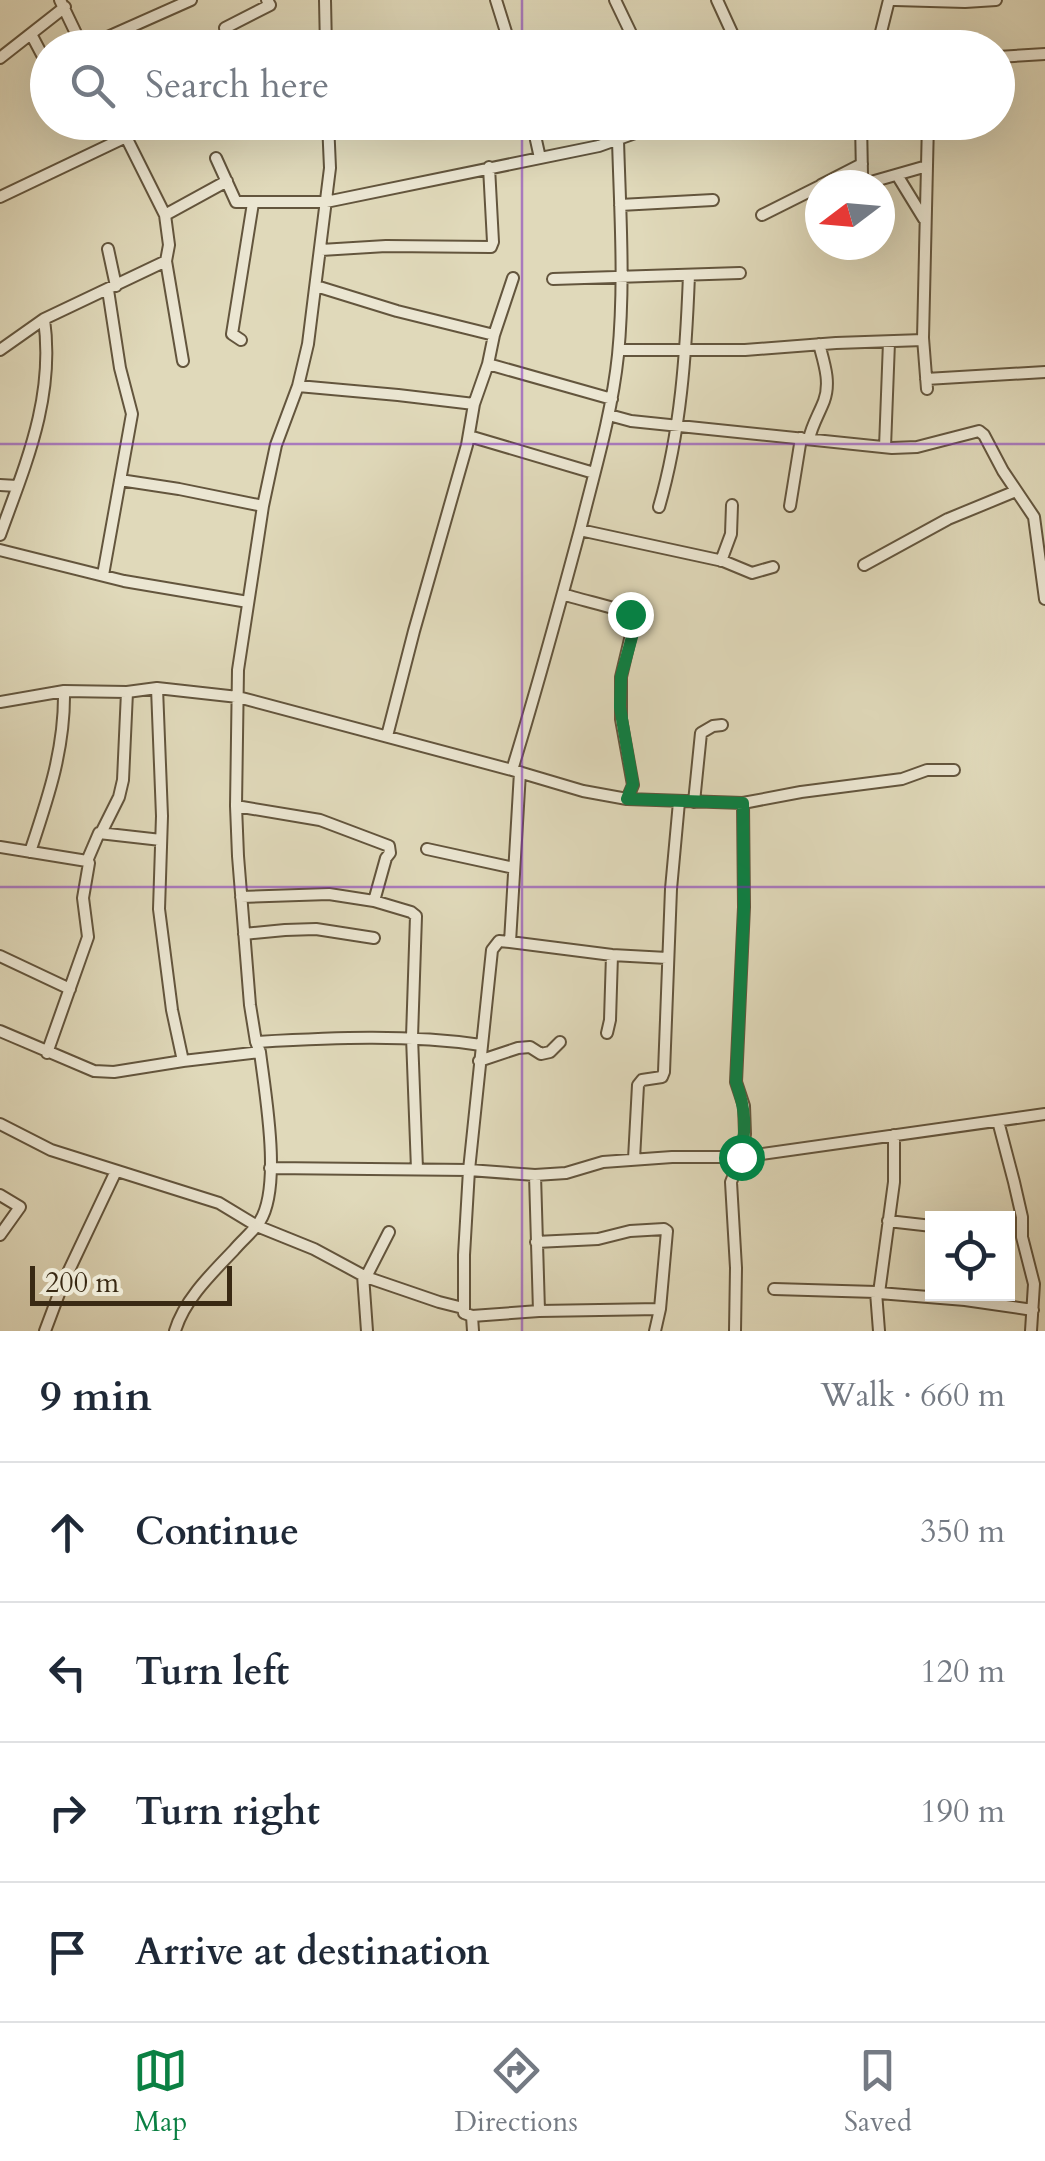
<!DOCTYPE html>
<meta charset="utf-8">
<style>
body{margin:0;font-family:Cardo,serif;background:#f2f2f3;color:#1f2937}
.controls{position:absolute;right:30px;bottom:30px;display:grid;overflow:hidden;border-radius:0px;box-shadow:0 10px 40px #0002}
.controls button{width:90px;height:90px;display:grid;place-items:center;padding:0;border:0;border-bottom:2px solid #e0e1e3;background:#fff;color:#1f2937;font:50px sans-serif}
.compass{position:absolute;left:805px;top:170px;width:90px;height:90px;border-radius:50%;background:#fff;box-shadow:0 10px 40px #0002;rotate:254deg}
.scale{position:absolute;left:30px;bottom:25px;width:202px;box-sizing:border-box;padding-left:10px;border:5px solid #392913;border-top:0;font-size:28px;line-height:35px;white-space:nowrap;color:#392913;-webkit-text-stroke:8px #ebe6d2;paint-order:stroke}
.stop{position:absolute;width:30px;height:30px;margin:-22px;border:8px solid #0b8043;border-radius:50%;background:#fff}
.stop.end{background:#0b8043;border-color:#fff;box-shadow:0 2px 10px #0008}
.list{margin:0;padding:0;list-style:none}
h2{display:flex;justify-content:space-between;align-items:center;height:130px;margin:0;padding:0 40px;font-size:42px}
h2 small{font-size:32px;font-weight:400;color:#747a83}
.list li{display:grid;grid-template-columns:65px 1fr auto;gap:30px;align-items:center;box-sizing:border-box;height:140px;padding:0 40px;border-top:2px solid #e0e1e3}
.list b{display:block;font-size:38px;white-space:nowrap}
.list em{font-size:32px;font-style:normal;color:#747a83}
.icon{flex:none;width:55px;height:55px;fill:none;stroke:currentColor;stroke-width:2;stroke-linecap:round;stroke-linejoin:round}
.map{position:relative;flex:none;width:1045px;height:1331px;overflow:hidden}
.search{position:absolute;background:#fff;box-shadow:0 10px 40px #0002;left:30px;right:30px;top:30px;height:110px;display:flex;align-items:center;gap:25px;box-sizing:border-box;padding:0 35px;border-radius:55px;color:#747a83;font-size:38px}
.sheet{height:690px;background:#fff}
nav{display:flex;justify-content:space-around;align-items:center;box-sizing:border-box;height:140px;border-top:2px solid #e0e1e3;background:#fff;font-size:28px;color:#747a83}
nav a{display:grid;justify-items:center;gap:5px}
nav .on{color:#0b8043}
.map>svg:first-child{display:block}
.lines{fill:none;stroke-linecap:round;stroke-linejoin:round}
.minor-casing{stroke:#63553d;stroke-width:14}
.minor{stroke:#ebe6d2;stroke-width:10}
.route{stroke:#0b8043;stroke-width:12}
.grid{fill:none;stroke:#7b2cbf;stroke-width:2.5;stroke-opacity:0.55}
</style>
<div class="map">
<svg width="1045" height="1331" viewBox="0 0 1045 1331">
<rect width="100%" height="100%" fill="#e0d9ba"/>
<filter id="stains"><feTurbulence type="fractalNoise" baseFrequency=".002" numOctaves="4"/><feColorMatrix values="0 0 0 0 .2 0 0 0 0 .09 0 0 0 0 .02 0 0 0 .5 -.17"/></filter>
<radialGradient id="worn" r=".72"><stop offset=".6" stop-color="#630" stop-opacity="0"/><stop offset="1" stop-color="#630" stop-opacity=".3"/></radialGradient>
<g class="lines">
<defs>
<path id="minor" d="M60,0l23,48 108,-48
M325,0l1,48
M496,0l15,48
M615,0l23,48
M717,0l22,48
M895,0l70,2 31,-2
M225,28l45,-23 -3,-5
M31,34l17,32
M877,48l12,-48
M998,57l47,-3
M0,58l65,-51
M118,122l8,15 29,-15
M532,122l8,36
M763,122l3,6 15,5
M861,122l1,53 3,7h6l56,-16 -4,172 4,51
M216,158l20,44h90l273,-56 67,-24
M927,166l1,-44
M897,175l27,44
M821,185l41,-21
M0,197l126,-60 39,78 4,30 -3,16 17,100
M620,205l93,-5
M165,215l62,-34
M762,215l58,-29
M108,249l8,37
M321,250l65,-4 105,1 2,-5 -4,-75
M553,279l187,-6
M316,286l81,25 97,24
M241,340l-9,-6 21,-131
M0,350l44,-31 122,-58
M619,350h126l91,-7 87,-3
M488,364l6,-29 19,-57
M926,379l119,-7
M298,386l100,9 76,9 14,-40 124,35
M609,415l22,6 261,27 25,-1 62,-16 5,4 19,36 31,46 11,82
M469,436l125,37
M809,439c3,-14 10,-25 15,-38 7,-19 0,-38 -5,-57
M885,447l4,-105
M120,480l59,9 84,17
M0,485l17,1
M790,506l11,-68
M659,507c22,-76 27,-154 30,-232
M580,530l143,31 29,12 21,-6
M0,535c26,-72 55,-138 44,-216
M0,550l124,31 124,21
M721,561l10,-27 1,-29
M864,565l84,-46 68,-28
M103,575l29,-161 -12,-46 -12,-78
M563,594c13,5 60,15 67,20 2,2 3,5 4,8l-13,55v42l12,66 -6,14
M157,688l5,128 -3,93 13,101 11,51 77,-9
M0,702l64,-11 63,1 30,-4 81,9 274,73 71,21 44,8 116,4 58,-11 101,-13 25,-9h27
M387,736l27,-105 53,-186 7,-41
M512,770c25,-81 47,-162 69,-244 14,-56 31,-113 37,-171 7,-71 2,-144 0,-215
M694,802l7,-69 12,-7 9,-1
M236,806l84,14 69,26 1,7 -4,5 -12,43
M101,833l18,-36 4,-17 4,-88
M0,847l87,14 2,2 -6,35 5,39 -41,116
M427,849l87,19
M30,852c18,-54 35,-103 34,-161
M87,861l12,-28 62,7
M241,897l88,-3 45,7 37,11 5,4 -4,121 5,132
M244,934l41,-4 31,-1 58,9
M510,942l10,-170
M0,956l70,33
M0,1031l94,40 20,1 69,-11
M607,1033l3,-13 2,-65
M256,1042c76,-4 150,-8 225,3
M479,1061l39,-13 12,-1 11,7 9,-2 10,-10
M998,1121l16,61 8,35v20l12,47 -3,47
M0,1124l51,26 168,53 38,23 57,23 52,28 73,25 24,6 1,5 8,3 1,15
M634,1159l4,-74 4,-5 20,-3 2,-5 7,-183 8,-87
M270,1168l199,2 66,5 31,-2 37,-11 69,-5h69l304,-43
M535,1175l4,136
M0,1195l20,12 -20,28
M888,1221l44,5
M536,1242l62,-3 32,-8 34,-2 3,2 -7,78 -5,22
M363,1275l4,56
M366,1277l23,-45
M774,1289l102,3
M879,1293l86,7 68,10
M464,1313v-58l5,-85 23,-220 7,-9 11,1 102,13 55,3
M472,1316l67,-5 121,-2
M45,1331l18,-48 53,-112
M175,1331c9,-31 37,-58 59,-81 8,-10 19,-18 26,-29 22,-35 5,-128 0,-169l-4,-10 -6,-37 -12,-149 -2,-50 2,-136 25,-164 13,-61 22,-59 10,-42 22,-176 -2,-46
M735,1331l1,-63 -5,-86 10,-25 4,-23 -1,-28 -8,-24 8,-175 -1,-104
M879,1331l-3,-39 3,1 15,-111v-47"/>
</defs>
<use href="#minor" class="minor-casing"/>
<use href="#minor" class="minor"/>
</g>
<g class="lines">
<path class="route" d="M630,614l5,12 -14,51 -1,30 13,77 -6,15 116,4 1,104 -8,175c10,29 10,45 5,75"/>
</g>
<path class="grid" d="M522,0v48M522,122v1209M0,444h1045M0,887h1045"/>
<rect width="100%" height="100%" filter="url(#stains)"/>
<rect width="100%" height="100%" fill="url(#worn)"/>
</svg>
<div class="controls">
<button><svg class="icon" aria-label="locate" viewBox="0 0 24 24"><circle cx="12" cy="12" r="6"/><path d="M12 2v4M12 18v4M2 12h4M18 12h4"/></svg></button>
</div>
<svg class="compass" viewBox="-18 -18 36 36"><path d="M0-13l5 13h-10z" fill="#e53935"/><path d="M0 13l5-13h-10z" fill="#747a83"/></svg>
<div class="scale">200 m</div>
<div class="stop" style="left:741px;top:1157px"></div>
<div class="stop end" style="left:630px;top:614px"></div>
<div class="search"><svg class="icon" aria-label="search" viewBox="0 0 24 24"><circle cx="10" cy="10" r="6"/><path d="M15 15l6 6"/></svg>Search here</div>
</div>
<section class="sheet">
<h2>9 min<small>Walk · 660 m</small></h2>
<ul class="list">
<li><svg class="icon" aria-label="ahead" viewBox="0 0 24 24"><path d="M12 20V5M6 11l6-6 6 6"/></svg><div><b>Continue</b></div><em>350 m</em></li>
<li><svg class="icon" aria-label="left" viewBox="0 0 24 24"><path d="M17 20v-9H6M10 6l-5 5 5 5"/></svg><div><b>Turn left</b></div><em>120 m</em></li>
<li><svg class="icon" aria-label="right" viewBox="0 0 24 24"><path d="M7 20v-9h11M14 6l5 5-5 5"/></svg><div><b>Turn right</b></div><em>190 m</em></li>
<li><svg class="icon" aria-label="arrive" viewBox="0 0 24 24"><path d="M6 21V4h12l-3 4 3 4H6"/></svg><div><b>Arrive at destination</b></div></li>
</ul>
</section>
<nav>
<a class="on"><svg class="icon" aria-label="map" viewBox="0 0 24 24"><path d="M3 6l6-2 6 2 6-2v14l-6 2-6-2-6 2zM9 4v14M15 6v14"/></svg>Map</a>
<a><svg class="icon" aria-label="directions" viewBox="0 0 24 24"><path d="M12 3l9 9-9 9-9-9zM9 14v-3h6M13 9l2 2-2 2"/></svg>Directions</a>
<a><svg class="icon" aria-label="saved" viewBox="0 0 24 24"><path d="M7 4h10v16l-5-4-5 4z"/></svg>Saved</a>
</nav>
